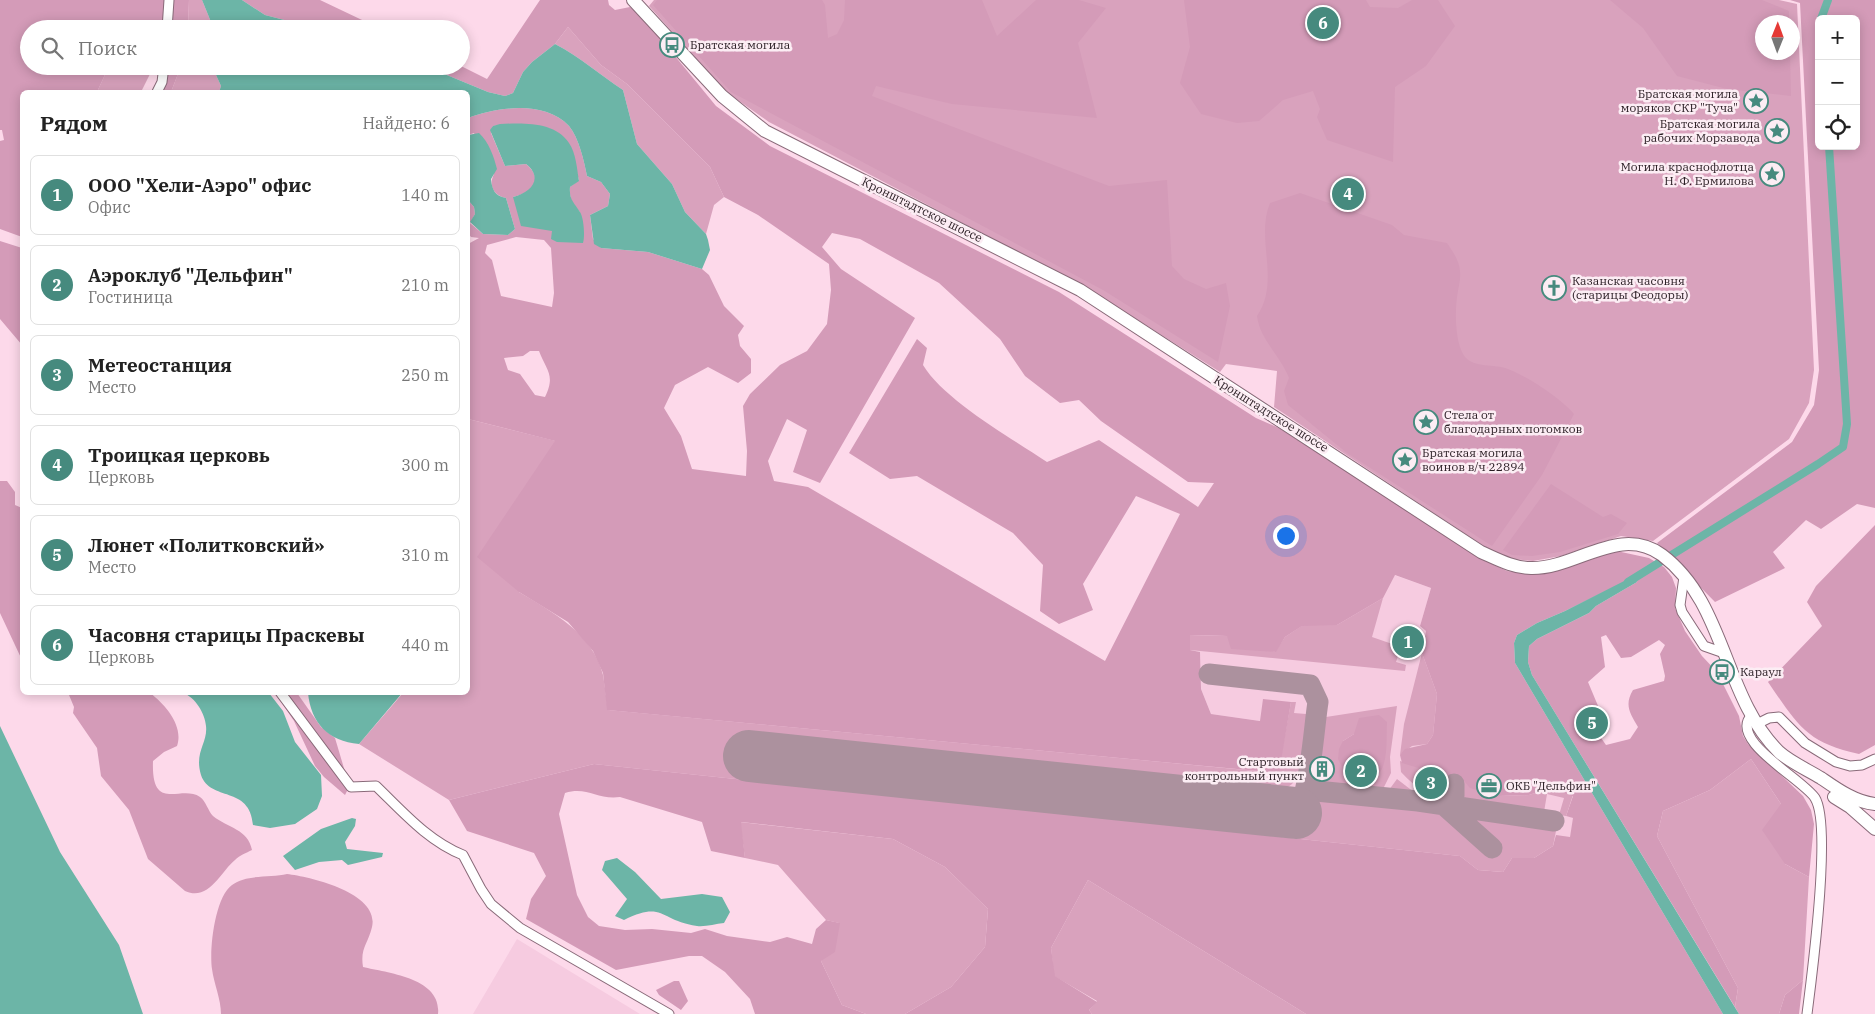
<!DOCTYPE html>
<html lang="ru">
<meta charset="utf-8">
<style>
body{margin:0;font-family:"IBM Plex Serif",serif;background:#f2f2f2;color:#222}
.controls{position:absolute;right:15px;top:15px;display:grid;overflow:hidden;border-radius:8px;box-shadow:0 2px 12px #0003}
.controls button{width:45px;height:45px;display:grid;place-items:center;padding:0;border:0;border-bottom:1px solid #e0e0e0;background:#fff;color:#222;font:25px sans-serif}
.compass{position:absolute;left:1755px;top:15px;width:45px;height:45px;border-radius:50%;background:#fff;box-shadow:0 2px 12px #0003;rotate:1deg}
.you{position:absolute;left:1285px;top:535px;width:18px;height:18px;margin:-12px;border:4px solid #fff;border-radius:50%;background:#1a73e8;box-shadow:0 0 0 8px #1a73e833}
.badge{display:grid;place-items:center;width:32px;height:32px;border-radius:50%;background:#468a7e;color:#fff;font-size:16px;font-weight:700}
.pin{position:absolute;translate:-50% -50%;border:2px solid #fff;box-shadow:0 1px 5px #0006}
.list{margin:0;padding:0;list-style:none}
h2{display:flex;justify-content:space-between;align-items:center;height:65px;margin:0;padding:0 20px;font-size:21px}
h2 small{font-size:16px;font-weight:400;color:#767676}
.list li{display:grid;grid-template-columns:32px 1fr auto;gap:15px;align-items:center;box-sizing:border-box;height:80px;margin:0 10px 10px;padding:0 10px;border:1px solid #e0e0e0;border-radius:8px}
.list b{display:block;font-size:19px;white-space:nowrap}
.list p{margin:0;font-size:16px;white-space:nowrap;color:#767676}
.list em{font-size:16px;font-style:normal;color:#767676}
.icon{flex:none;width:28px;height:28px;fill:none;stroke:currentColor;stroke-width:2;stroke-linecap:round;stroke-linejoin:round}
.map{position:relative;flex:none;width:1875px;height:1014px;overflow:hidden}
.search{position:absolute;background:#fff;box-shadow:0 2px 12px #0003;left:20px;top:20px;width:450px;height:55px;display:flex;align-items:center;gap:12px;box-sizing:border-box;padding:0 18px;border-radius:28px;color:#767676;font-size:19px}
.panel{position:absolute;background:#fff;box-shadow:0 2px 12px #0003;left:20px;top:90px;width:450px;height:605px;border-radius:8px}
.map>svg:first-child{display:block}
.built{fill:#f6cbe0}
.green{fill:#d9a2bd;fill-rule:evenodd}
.forest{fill:#d49bb8;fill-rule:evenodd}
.water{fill:#6cb5a7}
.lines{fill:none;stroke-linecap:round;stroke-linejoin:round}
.canal{stroke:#6cb5a7;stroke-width:8}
.taxiway{stroke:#ac919e;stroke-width:21}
.runway{stroke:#ac919e;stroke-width:52}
.street-casing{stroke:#896a79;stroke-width:11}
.secondary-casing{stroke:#896a79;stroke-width:14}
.street{stroke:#fff;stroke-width:9}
.secondary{stroke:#fff;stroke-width:12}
.labels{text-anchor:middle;stroke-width:5;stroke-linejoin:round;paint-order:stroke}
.poi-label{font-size:12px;fill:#281c22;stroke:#fcedf4;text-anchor:start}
.street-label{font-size:12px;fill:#281c22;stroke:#fcedf4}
</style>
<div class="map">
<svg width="1875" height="1014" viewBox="0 0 1875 1014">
<rect width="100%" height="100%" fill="#fdd9ea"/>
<path class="built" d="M1394,575l37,13 -11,38 6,5 -4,22 128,135 23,7 -7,21 8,2 -4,20 -92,32 -18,-14 -866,-92 13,-54 503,46 151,-35 -50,-7 -10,-25 -1,-37 -10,-2z
M517,939l123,75h-167z"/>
<path class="green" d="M189,0h13l9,22 -1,7h-22z
M654,0h1125l18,4 17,366 -5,33 -20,36 -136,102 -32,-5 -60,20 -28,5 -22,-2 -26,-12 -211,-140 3,-36 -51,-7 -6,8 -133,-84 -318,-166 -44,-31 -76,-85zM1762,22h30v30h-30z
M568,27l33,38 26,19 83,83 14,30 -10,8 -8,29 -21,-22 -13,-28 -35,-40 -14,-54c-23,-15 -43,-33 -68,-46z
M109,66h45l-13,26h-44z
M181,66h31l9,20 -2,6h-48z
M468,419l88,22 -37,151c33,20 74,41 84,83 2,11 3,23 5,35l670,63 13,-71h5l-2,11 12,1c1,19 -1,56 -14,70 -4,4 -11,5 -15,6l-538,-55 -4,39 577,59 3,-39 65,6 177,26 -4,20 -19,12h-22l-9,14 -25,-2 -18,-14 -866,-92 -145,36 -90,-56 44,-51 65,-1z
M1383,598l-11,39 29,10 -5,15 10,3 -1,6 -215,-21v-15l37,1 48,16 10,-15 18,-12h34z
M1422,653l15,41 -4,41 -6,9 -15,2 -12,9 4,-31z
M1397,706l-7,51 1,16 -7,14 -10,5 -49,-5 -7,-4 -1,-7h9l1,-13 -9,-1 8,-45zM1354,734l18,41 -5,-9 -12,-1v8l-12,-32z
M1751,759l30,45 4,60 24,13 -6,103 -18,15 -6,19h-40l-4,-7 3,-19 -81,-152 6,-25 47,-21z
M1400,761l66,21 14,9 3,-13 16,2v16l30,-1 21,-7 23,7 -7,21 -7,-1 5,-17 -17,-4 -3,18 -10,5c-47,-7 -100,-7 -133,-45z
M1397,779l26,20 -37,-5z
M740,822l153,17 52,28 43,42 -3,38 -34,40 -46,27h-39l-24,-9 -21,-44 18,-38 -13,-3 -48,-55 -33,-7z
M1088,880l218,134h-214l-3,-4 8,-9 -43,-25 -3,-28z"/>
<path class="forest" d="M0,0h166l-3,29h-134v37h80l-12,26h-75v145l-22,-8v-88l4,-1 -2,-10h-2z
M172,0h17l-1,29h-19z
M242,0h78l61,29h-48l-11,-5 -26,-1 -31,-8z
M540,0h68l1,5 6,5 15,-3 17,15 69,84 54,40 289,146 197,126 23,10 213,136 15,7 15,2 90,-23 37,8 15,9 8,10 4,11 -1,20 10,23 17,25 15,16 22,44 4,20 5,8 55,52 8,14 3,14 -5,53 -24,-13 -23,-34 19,-26 -30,-45 -41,31 -47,21 -6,25 81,152 -3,19 -203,-332 -4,-13 1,-16 8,-7 52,-26 7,-7 41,-24 -3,-5 -69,34 -28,12 -20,12 -3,8 1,20 208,351h-417l-218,-134 -37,68 4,28 42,26 -8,8 3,4h-187l46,-27 34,-40 3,-38 -43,-42 -52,-28 -152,-17 4,36 -34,-7 -9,-29 -82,-25c-23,3 -33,-11 -55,-4l-6,21 18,81 11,22 11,9 26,4 27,-1 39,4 14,-4 22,7 43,6 17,-5 25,7 4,-15 10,-9 14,3 -5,29 -14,9 21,44 24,9h-111l-5,-15 -25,-27 -23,-16h-13l-73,14 -90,-51 5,-20 15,-23 -12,-23 -67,-22 -18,-31 145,-36 866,92 18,14 25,2 9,-14h22l19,-12 3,-11 14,2 3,-19 -7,-2 7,-20 -23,-8 -21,7 -30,1v-16l-16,-2 -3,13 -10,-3 -5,-6 -63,-19 -2,-8 5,-6 22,-5 6,-9 4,-41 -15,-41 4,-22 -6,-5 11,-38 -36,-13 -12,23 -46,27 -35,1 -17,11 -9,15 -45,-3 -4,-13 -37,-1v15l10,2 1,37 10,25 49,7 3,-22 28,3 -12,71 -672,-63 -4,-37 -10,-22 -25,-29 -49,-30 -42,-35 78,-116 -87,-22v-175l11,-6 -8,-1 -3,-4v-33l6,7 1,7 -5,9 13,11 25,1 7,-6 -9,-31c-12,-2 -18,-12 -12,-24l-20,-41 -6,2v-17c30,-11 76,-18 101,8 10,12 15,35 18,50l14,6 9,12 -2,12 -18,9 3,24 8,9 47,4 54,17 7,6 15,31 20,20 -6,9 2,11 11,13v14l-13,10 -30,-16 -33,18 -11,23 17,28 11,33 54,7 1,-25 -4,-45 7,-12 30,-29 27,-14 20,-27 4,-34 -2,-26 -71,-49 -34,-18 -14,-30 -83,-83 -26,-19 -33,-38 -13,17 -23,18 -9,10 -10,21 -8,3 -17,-4 -63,-26h36l26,13zM515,124c48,1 54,12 64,56l-9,7c-1,11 2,17 10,25l-67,-15c19,-4 32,-17 13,-33l-21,2 -14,-33 2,-7zM832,233l28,6 79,44 61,56 25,37 35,27 19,-3 22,21 87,61 26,1 -16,24 -99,-67 -52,22c-36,-24 -103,-62 -124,-97l4,-17 -10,-9 -68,114 41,26 27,-3 96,57 30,32 -3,46 19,13 34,-14 -10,-26 53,-88 44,18 -75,147 -297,-174 -34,-6 -6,-20 19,-42 20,11 -14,42 27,11 95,-165 -74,-49 -19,-22zM516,237l28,3 7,8 3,45 -2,14 -51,-11 -9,-36 -7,-7 2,-8zM530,351h9c7,19 17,24 6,46l-10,-2 -15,-21 -12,-4 -4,-12 19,-2zM1606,635l15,23 10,-1 28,-17 6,5 -5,9 5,22 -1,5 -31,9c-9,15 -3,23 5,37l-8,12 -24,6 -16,-23 11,-9 -13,-31 17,-15 -4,-30z
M657,0h165l3,5 3,33 9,-4 7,-14 1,-20h137l15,36 39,-36h43l27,8 -28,35 19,75 -145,-14 -76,-18 -4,10 237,90 58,-6 5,86 12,13 22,10 20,-6 4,23 -12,56 -115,-72 -372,-198 -78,-87z
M1184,0h182l4,7 28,1 14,-8h26l17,26 -29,40 -31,21 -2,75 -66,-22 -10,-23 3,-8 -7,-18 -30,9 -24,21 -22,2 -36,-9 -21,-31 10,-36z
M1610,0h152l27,11v11h-27v30l28,1 1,43 -64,-7 -50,-13 -34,-48z
M1790,0h85v508l-18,-4 -36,25 -15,-9 -33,32 12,16 -70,34 -58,-59 135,-101 22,-37 5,-35 -19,-367zM1819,19h37v127h-37z
M166,66h15l-10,26h-11z
M1300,193l92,32 12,10 43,8c6,9 12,17 13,28 1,10 -2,17 -3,26 -2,16 -2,42 6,57 8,14 28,10 42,14 21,7 55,30 69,46l-32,61 -50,71 -145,-93 -59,-48 -4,-14 5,-13c-9,-23 -29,-38 -32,-62 24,-35 -2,-77 13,-113z
M0,241l22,7v97l-22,-26z
M0,481h7l8,11v13l7,3v152l-22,-47z
M1551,484l52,33 8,-3 16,9 -9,11 -58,18 -28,4 -20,-1 -9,-5z
M1875,525v220l-16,9c-53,-11 -62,-30 -91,-72l54,-56 -15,-24 9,-16z
M150,693c15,11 34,33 27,53l-13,6 -11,9c-2,53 28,23 47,36 6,4 8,14 13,19 15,12 35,13 39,34 -6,3 -12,5 -17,10 -14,11 -26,42 -50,31l-37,-32 -19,-49 -28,-34 -4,-28 -24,-35 1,-6 -5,-12 -5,-2z
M275,693h22l24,34 14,11 11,37 2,14 -3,6 -21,-18 -9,-11 -21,-45z
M1379,715l8,7c-1,16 2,40 -9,53l-11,-1v-7l-11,-1 -1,8 -10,-1 -7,-14 1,-10 4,-8 11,-7 5,-16z
M287,874c24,3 93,19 85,53 -4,17 -12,21 -9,40 25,6 79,11 75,47h-217c0,-15 -7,-30 -9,-45 -3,-20 3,-72 20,-84 14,-11 39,-7 55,-11z
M1803,980l-4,34h-20l6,-19z
M674,981h5l9,20 -7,9 -22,-15 -3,-5z"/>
<path class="water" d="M202,0h40l23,15 31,8 26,1 11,5h-123l1,-7z
M555,44c25,13 45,31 68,46l14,54 35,40 13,28 21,22 2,6 2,10 -8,19 -54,-17 -47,-4 -7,-4 -4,-29 18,-9 2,-12 -9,-12 -14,-6c-3,-15 -8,-38 -18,-50 -25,-26 -71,-19 -101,-8v-26h-249l2,-6 -9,-20h213l63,26 17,4 8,-3 10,-21 9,-10z
M500,124c22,-1 55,-3 69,19 7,10 8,26 10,38l-9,6c-1,13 4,15 10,25 4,6 5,25 3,31l-26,-1 -6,-3 1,-8 -31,-5 -8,-29c18,-4 31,-19 13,-33l-21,2 -15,-36 3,-4z
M479,133c10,9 15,24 18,36l-6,10c1,11 4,17 15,19l9,31 -7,6 -25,-1 -13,-12 5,-8 -1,-7 -6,-7v-65z
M1634,576l3,6 -41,24 -7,7 -52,26 -8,7 -1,16 4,13 207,339h-16l-208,-351 -1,-20 3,-8 20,-12 28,-12z
M403,692l-44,52c-31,-3 -48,-21 -51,-51z
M183,693h86l14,18 12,31 26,33 1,21 -5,13 -22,15 -25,4 -17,-3c-3,-40 -43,-23 -52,-50 -7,-23 7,-32 5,-49 -1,-13 -11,-29 -23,-33z
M0,726l60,126 59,93 24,69h-143z
M352,818l4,1 -1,7 -10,16 2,7 36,4 -1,4 -34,8 -6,-5 -23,2 -24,8 -12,-14 38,-27z
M617,858l18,14 26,27 41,-5 20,3 8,15 -6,11c-9,1 -19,4 -27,3 -37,-5 -33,-26 -73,-6l-9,-4 12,-17 -25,-29 3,-9z"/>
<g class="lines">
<path class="canal" d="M1821,19l7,-19
M1628,582l190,-118 25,-17 4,-23 -18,-278"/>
<path class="taxiway" d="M1209,674l101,11 8,17c-4,24 -8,96 -22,111
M1454,784v12l-9,10 47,42
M1306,790l112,11 136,20"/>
<path class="runway" d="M749,756l547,57"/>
<defs>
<path id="street" d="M167,29l2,-29
M157,92l5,-10 2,-16
M1684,577l-4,28 2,7 22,34 20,7
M280,692l71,95 25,-1c27,26 52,55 87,69l18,34 10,15 29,24 149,86
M1752,715c-25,25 51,64 63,83 17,27 -3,177 -8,216
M1757,724l12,-6 10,-1 26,26 31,19 14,4 12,-1 13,-6"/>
<path id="secondary" d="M633,0l89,96 43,35 315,159 401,262c16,7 32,16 50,16 45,1 88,-44 131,-13 64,48 61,142 117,197 11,10 29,18 42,26 16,11 34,24 54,26
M1834,797l16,10 25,22"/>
</defs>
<use href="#street" class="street-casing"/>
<use href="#secondary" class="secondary-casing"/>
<use href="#street" class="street"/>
<use href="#secondary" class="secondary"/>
</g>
<defs>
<symbol id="bus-ring" viewBox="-11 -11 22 22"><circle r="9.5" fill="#fcedf4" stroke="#468a7e" stroke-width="1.5"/><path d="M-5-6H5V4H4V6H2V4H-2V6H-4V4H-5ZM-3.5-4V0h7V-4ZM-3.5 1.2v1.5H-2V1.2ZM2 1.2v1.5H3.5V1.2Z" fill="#468a7e"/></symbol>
<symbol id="sight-ring" viewBox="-11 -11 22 22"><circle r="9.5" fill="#fcedf4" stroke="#468a7e" stroke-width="1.5"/><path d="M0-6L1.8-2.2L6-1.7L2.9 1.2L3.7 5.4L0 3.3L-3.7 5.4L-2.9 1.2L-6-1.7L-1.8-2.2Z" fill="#468a7e"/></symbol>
<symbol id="church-ring" viewBox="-11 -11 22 22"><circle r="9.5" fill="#fcedf4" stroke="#468a7e" stroke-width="1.5"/><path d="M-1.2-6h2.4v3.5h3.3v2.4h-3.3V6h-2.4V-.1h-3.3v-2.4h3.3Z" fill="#468a7e"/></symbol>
<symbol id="building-ring" viewBox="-11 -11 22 22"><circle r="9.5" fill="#fcedf4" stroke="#468a7e" stroke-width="1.5"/><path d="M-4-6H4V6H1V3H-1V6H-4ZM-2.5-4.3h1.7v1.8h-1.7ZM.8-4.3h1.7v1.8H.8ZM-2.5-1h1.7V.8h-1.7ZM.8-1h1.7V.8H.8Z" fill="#468a7e"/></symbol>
<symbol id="office-ring" viewBox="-11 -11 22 22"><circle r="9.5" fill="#fcedf4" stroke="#468a7e" stroke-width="1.5"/><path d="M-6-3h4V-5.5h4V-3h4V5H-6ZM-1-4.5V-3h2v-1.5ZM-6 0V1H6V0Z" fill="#468a7e"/></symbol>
</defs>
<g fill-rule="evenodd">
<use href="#bus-ring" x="658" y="31" width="28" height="28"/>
<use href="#sight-ring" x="1742" y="87" width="28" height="28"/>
<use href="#sight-ring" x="1763" y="117" width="28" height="28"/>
<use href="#sight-ring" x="1758" y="160" width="28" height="28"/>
<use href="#church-ring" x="1540" y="274" width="28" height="28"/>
<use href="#sight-ring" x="1412" y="408" width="28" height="28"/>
<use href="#sight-ring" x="1391" y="446" width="28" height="28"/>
<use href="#bus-ring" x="1708" y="658" width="28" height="28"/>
<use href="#building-ring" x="1308" y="755" width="28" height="28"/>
<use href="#office-ring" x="1475" y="772" width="28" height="28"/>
</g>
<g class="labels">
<g class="poi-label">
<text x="690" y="49">Братская могила</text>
<text x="1738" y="98" text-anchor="end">Братская могила<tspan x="1738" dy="14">моряков СКР "Туча"</tspan></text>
<text x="1760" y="128" text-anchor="end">Братская могила<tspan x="1760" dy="14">рабочих Морзавода</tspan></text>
<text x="1754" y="171" text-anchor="end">Могила краснофлотца<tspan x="1754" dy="14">Н. Ф. Ермилова</tspan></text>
<text x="1572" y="285">Казанская часовня<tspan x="1572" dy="14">(старицы Феодоры)</tspan></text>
<text x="1444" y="419">Стела от<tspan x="1444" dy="14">благодарных потомков</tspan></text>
<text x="1422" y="457">Братская могила<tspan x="1422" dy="14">воинов в/ч 22894</tspan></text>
<text x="1740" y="676">Караул</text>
<text x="1304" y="766" text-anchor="end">Стартовый<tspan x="1304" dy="14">контрольный пункт</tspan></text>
<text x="1506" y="790">ОКБ "Дельфин"</text>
</g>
<g class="street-label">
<text transform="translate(922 210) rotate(26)" y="4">Кронштадтское шоссе</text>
<text transform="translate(1271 414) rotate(32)" y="4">Кронштадтское шоссе</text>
</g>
</g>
</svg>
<div class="controls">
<button>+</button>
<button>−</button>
<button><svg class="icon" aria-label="locate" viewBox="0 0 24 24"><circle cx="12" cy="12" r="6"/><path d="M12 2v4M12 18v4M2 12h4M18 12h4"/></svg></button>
</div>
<svg class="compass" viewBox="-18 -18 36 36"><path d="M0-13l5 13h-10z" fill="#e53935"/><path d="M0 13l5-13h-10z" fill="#767676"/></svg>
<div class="you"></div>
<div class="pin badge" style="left:1408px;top:642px">1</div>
<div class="pin badge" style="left:1361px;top:771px">2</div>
<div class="pin badge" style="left:1431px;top:783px">3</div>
<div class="pin badge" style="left:1348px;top:194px">4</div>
<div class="pin badge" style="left:1592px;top:723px">5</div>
<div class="pin badge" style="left:1323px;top:23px">6</div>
<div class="search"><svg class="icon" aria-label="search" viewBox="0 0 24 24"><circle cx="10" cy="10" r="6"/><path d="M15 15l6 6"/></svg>Поиск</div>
<section class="panel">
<h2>Рядом<small>Найдено: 6</small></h2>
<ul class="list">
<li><span class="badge">1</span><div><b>ООО &quot;Хели-Аэро&quot; офис</b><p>Офис</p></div><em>140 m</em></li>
<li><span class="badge">2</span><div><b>Аэроклуб &quot;Дельфин&quot;</b><p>Гостиница</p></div><em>210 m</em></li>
<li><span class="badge">3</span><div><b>Метеостанция</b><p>Место</p></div><em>250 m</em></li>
<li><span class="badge">4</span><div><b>Троицкая церковь</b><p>Церковь</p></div><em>300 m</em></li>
<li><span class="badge">5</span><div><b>Люнет «Политковский»</b><p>Место</p></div><em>310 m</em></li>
<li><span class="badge">6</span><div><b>Часовня старицы Праскевы</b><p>Церковь</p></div><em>440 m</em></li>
</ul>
</section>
</div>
